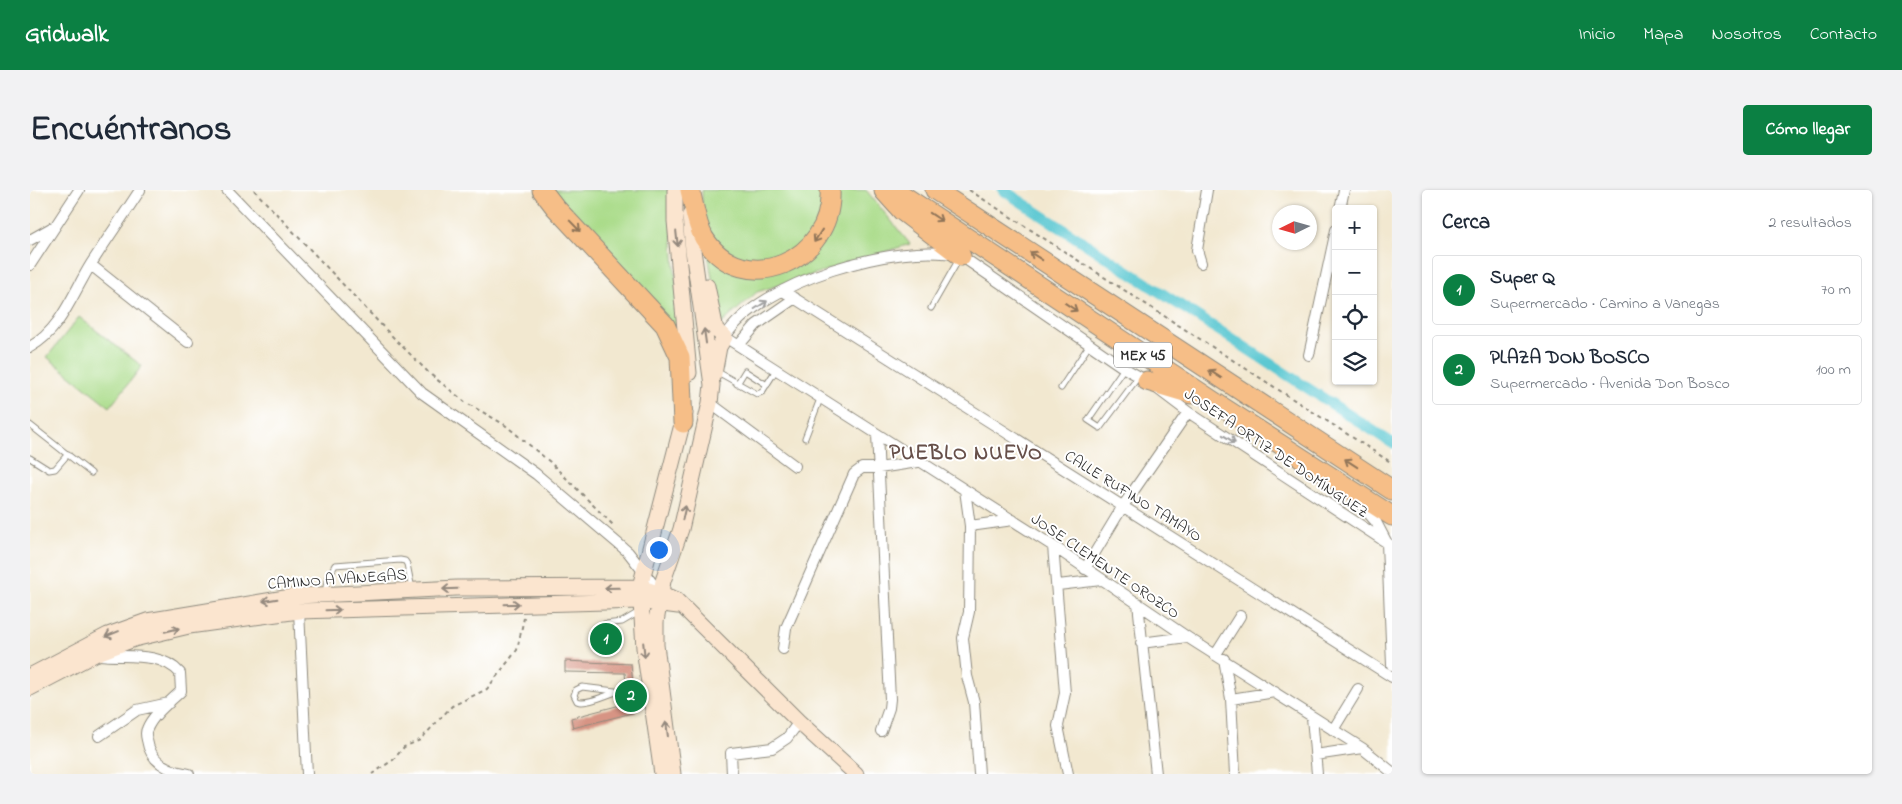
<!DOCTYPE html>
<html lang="es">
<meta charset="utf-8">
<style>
body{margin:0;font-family:"Indie Flower",sans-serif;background:#f2f2f3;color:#1f2937}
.controls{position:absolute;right:15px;top:15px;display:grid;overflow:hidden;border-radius:5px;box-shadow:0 1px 4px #0004}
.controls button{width:45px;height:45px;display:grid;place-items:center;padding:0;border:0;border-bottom:1px solid #e0e1e3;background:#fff;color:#1f2937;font:25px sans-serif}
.compass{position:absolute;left:1242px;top:15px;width:45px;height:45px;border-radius:50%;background:#fff;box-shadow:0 1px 4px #0004;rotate:265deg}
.you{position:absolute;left:628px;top:359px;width:18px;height:18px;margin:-12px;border:4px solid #fff;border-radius:50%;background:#1a73e8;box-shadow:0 0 0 8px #1a73e833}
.badge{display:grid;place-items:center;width:32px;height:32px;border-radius:50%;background:#0b8043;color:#fff;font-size:16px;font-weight:700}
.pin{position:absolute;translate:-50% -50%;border:2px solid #fff;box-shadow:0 1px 5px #0006}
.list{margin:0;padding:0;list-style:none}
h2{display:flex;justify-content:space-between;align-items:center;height:65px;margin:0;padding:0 20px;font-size:21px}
h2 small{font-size:16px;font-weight:400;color:#747a83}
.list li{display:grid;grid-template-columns:32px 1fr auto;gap:15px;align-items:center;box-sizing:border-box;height:70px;margin:0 10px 10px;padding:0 10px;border:1px solid #e0e1e3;border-radius:5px}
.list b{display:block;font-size:19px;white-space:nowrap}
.list p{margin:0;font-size:16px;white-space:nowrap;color:#747a83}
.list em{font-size:16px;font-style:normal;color:#747a83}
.icon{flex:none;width:28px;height:28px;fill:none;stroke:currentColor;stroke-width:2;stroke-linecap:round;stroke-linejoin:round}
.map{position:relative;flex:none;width:1362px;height:584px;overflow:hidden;border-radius:5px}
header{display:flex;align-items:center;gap:30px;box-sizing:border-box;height:70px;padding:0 25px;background:#0b8043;color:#fff}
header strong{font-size:24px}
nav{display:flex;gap:28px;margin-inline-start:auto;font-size:18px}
.intro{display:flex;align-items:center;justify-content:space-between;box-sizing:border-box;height:120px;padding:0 30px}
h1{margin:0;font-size:35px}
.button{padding:12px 22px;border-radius:5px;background:#0b8043;color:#fff;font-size:18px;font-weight:700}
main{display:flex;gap:30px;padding:0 30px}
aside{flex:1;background:#fff;border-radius:5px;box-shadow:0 1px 4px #0004}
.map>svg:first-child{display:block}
.green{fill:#aadc8a;stroke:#6a845a}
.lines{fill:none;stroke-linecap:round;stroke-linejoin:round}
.canal{stroke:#5bc8d2;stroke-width:11}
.building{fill:#d79484}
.lane-casing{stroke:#8e8a7e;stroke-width:7}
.street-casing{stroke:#8e8a7e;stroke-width:12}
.secondary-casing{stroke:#8e8a7e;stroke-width:17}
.highway-casing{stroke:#8e8a7e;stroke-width:21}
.path{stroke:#8e8a7e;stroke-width:2;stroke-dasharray:4 4;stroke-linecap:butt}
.lane{stroke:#fff;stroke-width:5}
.street{stroke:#fff;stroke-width:10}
.secondary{stroke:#fbe5cf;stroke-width:15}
.highway{stroke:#f6be87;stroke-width:19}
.oneway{stroke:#907459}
.oneway2{stroke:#93887d}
.oneway3{stroke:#a0a0a0}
.labels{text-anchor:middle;stroke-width:4;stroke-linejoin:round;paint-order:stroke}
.shield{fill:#fff;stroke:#6b6b6b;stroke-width:1}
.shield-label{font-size:15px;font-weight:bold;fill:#2b2b2b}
.street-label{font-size:16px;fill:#2b2b2b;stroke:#fff}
.district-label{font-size:21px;font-weight:bold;letter-spacing:1px;fill:#67504a;stroke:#fff}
</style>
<header>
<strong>Gridwalk</strong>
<nav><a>Inicio</a><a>Mapa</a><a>Nosotros</a><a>Contacto</a></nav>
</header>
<div class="intro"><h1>Encuéntranos</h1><a class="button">Cómo llegar</a></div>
<main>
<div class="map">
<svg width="1362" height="584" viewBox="0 0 1362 584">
<rect width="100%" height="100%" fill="#fff"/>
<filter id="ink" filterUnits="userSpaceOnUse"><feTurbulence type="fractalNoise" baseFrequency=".02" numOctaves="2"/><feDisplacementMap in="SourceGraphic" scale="10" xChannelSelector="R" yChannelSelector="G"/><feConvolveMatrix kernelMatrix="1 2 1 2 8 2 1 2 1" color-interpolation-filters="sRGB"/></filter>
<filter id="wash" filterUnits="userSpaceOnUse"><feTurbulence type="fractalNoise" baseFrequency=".0096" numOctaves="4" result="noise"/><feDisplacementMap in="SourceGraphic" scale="20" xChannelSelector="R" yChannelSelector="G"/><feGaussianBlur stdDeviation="1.12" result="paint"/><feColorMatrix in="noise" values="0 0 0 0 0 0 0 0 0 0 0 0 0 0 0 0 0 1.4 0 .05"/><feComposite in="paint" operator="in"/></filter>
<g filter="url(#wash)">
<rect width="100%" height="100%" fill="#f2e8d0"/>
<path class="green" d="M522,0h117l11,145z
M672,0h164l44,54 -153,48 -37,33 -18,-106z
M49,127l63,49 -32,41 -63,-50z"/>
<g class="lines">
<path class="canal" d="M973,0l389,253"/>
</g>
<g id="blocks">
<path class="building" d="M535,471l66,3 5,48 -63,16 -2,-10 57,-15 -3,-30 -60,-1z"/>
</g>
</g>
<g filter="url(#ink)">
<use href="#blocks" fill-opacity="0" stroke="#8e8a7e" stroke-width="1"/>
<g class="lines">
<defs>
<path id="lane" d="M901,118l28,-49
M1094,178l-36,52 12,8 39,-52
M686,181l41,23 5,-2 14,-22
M707,194l8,-13 22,14
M1031,198l29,-44
M0,235l61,48
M775,248l15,-39
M0,268l19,12 6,-1 13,-15
M295,404l2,-14 8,-15 65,-5 5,1 2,3 5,25
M575,434l17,-2 17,-10
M603,498l16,-2
M585,501l-33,-4 -6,3 -2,5 3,6c10,5 37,-10 49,-12"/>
<path id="street" d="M197,0l195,203 114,81 92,78 32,41
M1310,19l4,-19
M0,50l23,-13
M1171,73l-4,-13 10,-60
M0,75l49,-75
M61,75l97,77
M753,101l609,386
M709,155l17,-20 39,-27
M0,157c31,-17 43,-54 61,-83 16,-25 33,-49 49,-74
M1279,165l27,-125
M680,213l85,63
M847,244l13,265 -1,9 -8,23
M935,300l5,36 -1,86 -6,26 4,38 7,26 5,72
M1328,311l18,21 11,21 5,122
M940,336l43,-6
M1023,356l12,147 -7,33 10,48
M1362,356l-204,-134 -41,-31 -23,-13 -163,-112c-62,-16 -202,26 -236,81l328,209 134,91 175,111 30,24
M1055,379l38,-63 65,-94
M1028,395l43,-5
M1108,413l18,171
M269,421l8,163
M1111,453l46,-6
M753,459l3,-21 68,-154 8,-6h17l39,-6
M1186,464l24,-38
M69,465c28,3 61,-4 81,18l1,18c-11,11 -28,23 -34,38 -2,3 -1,7 0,11 3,21 21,31 42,34
M1194,469l7,40 4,75
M1201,509l44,-7
M1282,527l5,57
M1303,540l25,-41
M69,546l38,-26 32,-7
M1285,565l47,-7
M702,584l-1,-21 41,-5 15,-10 12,-16"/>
<path id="secondary" d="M645,0v31l14,152
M677,96l9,44 9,7 -6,10 -5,27
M0,486l78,-41 39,-14 150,-25 160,-8 183,-1 35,12 124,123 57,52
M0,498l65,-34 39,-15 55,-13 110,-15 341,-10 38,5
M632,584l-18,-126 -4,-61 45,-174
M643,584l-17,-129v-23l7,-41 18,-52 29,-126 2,-18 -19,-135 -3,-35"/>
<path id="highway" d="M512,0l13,17 110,118 15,32 3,66
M660,0c4,15 6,34 14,48 40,63 130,22 126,-48
M865,0l318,211 179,115
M905,0l457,300
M854,1l18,20 59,45
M1117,191l44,13"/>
</defs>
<use href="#lane" class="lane-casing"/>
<use href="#street" class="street-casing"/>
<use href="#secondary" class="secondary-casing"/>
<use href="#highway" class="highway-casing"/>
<path class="path" d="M224,0l132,140 44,44 35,28 40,23 45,37 64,64
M939,0l423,273
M342,584l21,-14 11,-13 16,-7 32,-34 35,-17 30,-39 7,-32"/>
<use href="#lane" class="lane"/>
<use href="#street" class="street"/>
<use href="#secondary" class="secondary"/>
<use href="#highway" class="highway"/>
</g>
<defs><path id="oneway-shaft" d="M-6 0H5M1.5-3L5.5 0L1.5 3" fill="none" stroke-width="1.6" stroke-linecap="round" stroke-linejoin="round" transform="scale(1.25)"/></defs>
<g class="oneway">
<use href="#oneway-shaft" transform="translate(906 27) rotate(34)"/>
<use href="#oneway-shaft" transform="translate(545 36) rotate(46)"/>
<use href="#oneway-shaft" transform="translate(788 46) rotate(122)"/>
<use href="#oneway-shaft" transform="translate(1006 66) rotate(-147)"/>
<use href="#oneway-shaft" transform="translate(1041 117) rotate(34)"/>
<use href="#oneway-shaft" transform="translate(1185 184) rotate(-147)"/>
<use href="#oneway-shaft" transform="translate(1321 273) rotate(-147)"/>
</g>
<g class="oneway2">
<use href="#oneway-shaft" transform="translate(647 49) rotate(84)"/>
<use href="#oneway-shaft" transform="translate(675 146) rotate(-98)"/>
<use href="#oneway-shaft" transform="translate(654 323) rotate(-77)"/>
<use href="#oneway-shaft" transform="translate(582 398) rotate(179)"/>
<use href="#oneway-shaft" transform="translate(420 399) rotate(178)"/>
<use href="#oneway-shaft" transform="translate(240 410) rotate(171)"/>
<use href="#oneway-shaft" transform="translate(482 414) rotate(-2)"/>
<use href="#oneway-shaft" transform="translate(303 420) rotate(-2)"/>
<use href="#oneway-shaft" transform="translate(142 440) rotate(-13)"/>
<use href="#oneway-shaft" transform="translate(82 444) rotate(158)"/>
<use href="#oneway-shaft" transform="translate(614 460) rotate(84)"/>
<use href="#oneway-shaft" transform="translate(637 539) rotate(-97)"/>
</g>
<g class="oneway3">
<use href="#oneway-shaft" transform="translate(731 115) rotate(-32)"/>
<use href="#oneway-shaft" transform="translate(1199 249) rotate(33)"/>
</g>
</g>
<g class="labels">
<rect class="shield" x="1084" y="152.5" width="58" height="25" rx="4"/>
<g class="shield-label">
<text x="1113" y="170">MEX 45</text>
</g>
<g class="street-label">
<text transform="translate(1247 262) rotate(34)" y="6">JOSEFA ORTIZ DE DOMÍNGUEZ</text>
<text transform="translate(1104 305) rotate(32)" y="6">CALLE RUFINO TAMAYO</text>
<text transform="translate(1076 375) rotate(34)" y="6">JOSE CLEMENTE OROZCO</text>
<text transform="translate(307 388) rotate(-4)" y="6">CAMINO A VANEGAS</text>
</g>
<g class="district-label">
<text x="936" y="269">PUEBLO NUEVO</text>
</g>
</g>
</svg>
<div class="controls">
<button>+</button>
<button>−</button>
<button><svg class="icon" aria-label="locate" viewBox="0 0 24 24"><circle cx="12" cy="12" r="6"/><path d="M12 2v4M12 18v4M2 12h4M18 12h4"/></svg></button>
<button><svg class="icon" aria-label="layers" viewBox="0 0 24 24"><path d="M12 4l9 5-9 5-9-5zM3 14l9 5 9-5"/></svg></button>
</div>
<svg class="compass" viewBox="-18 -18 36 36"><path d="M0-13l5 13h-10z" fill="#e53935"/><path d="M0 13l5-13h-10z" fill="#747a83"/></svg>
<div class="you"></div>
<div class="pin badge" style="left:576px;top:449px">1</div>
<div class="pin badge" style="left:601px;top:506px">2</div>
</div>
<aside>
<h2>Cerca<small>2 resultados</small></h2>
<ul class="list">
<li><span class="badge">1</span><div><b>Super Q</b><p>Supermercado · Camino a Vanegas</p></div><em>70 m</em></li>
<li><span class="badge">2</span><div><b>PLAZA DON BOSCO</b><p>Supermercado · Avenida Don Bosco</p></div><em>100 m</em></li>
</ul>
</aside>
</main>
